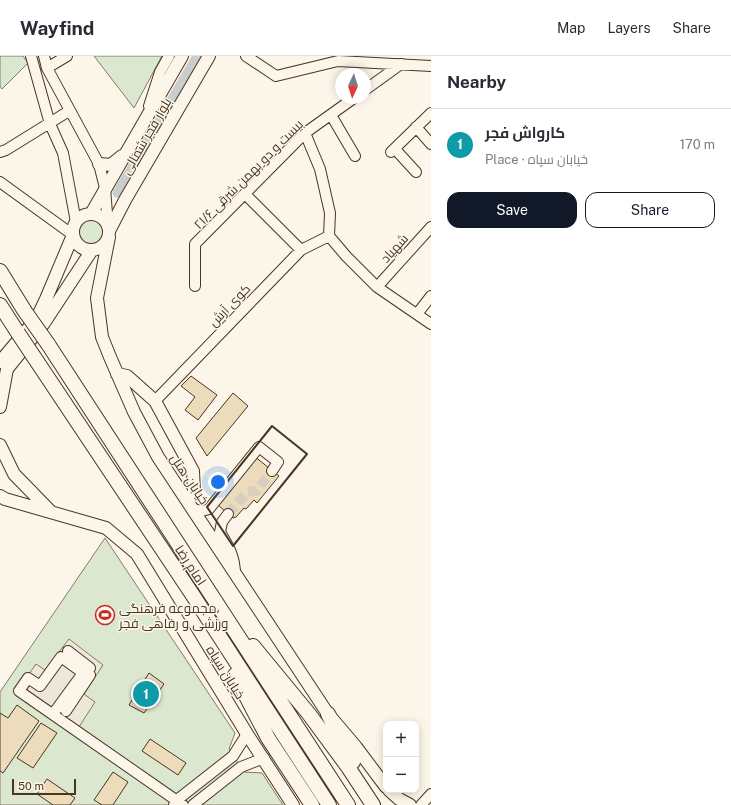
<!DOCTYPE html>
<meta charset="utf-8">
<style>
body{margin:0;font-family:"Public Sans",Cairo,sans-serif;background:#f7f7f7;color:#2b2b33}
.controls{position:absolute;right:12px;bottom:12px;display:grid;overflow:hidden;border-radius:8px;box-shadow:0 2px 10px #0003}
.controls button{width:36px;height:36px;display:grid;place-items:center;padding:0;border:0;border-bottom:1px solid #e1e1e2;background:#fff;color:#2b2b33;font:20px sans-serif}
.compass{position:absolute;left:335px;top:12px;width:36px;height:36px;border-radius:50%;background:#fff;box-shadow:0 2px 10px #0003;rotate:184deg}
.scale{position:absolute;left:12px;bottom:10px;width:64px;box-sizing:border-box;padding-left:4px;border:2px solid #4a3520;border-top:0;font-size:11px;line-height:14px;white-space:nowrap;color:#4a3520;-webkit-text-stroke:3px #fbf6e9;paint-order:stroke}
.you{position:absolute;left:218px;top:426px;width:14px;height:14px;margin:-10px;border:3px solid #fff;border-radius:50%;background:#1a73e8;box-shadow:0 0 0 6px #1a73e833}
.badge{display:grid;place-items:center;width:26px;height:26px;border-radius:50%;background:#111827;color:#fff;font-size:13px;font-weight:700}
.pin{position:absolute;translate:-50% -50%;border:2px solid #fff;box-shadow:0 1px 4px #0006}
.list{margin:0;padding:0;list-style:none}
h2{display:flex;justify-content:space-between;align-items:center;height:52px;margin:0;padding:0 16px;font-size:17px}
h2 small{font-size:13px;font-weight:400;color:#7c7c81}
.list li{display:grid;grid-template-columns:26px 1fr auto;gap:12px;align-items:center;box-sizing:border-box;height:72px;padding:0 16px;border-top:1px solid #e1e1e2}
.list b{display:block;font-size:15px;white-space:nowrap}
.list p{margin:0;font-size:13px;white-space:nowrap;color:#7c7c81}
.list em{font-size:13px;font-style:normal;color:#7c7c81}
.actions{display:flex;gap:8px;padding:12px 16px}
.actions a{flex:1;padding:9px 0;border:1px solid #111827;border-radius:12px;text-align:center;font-size:14px;color:#111827}
.actions .main{background:#111827;color:#fff}
.map{position:relative;flex:none;width:431px;height:749px;overflow:hidden}
header{display:flex;align-items:center;gap:24px;box-sizing:border-box;height:56px;padding:0 20px;background:#fff;border-bottom:1px solid #e1e1e2}
header strong{font-size:19px}
nav{display:flex;gap:22px;margin-inline-start:auto;font-size:14px}
main{display:flex}
aside{flex:1;background:#fff}
.map>svg:first-child{display:block}
.green{fill:#dce7d0;stroke:#887966}
.parking{fill:#ede7d9;stroke:#887966}
.lines{fill:none;stroke-linecap:round;stroke-linejoin:round}
.canal{stroke:#c9cecd;stroke-width:9}
.building{fill:#ecdcbc;stroke:#4a3520}
.minor-tunnel{stroke:#d8cfc1;stroke-width:10;stroke-dasharray:10 5;stroke-linecap:butt}
.minor-casing{stroke:#4a3520;stroke-width:12}
.major-casing{stroke:#4a3520;stroke-width:14}
.highway-casing{stroke:#4a3520;stroke-width:16}
.minor{stroke:#fbf6e9;stroke-width:10}
.major{stroke:#fbf6e9;stroke-width:12}
.highway{stroke:#fbf6e9;stroke-width:14}
.highway-bridge-casing{stroke:#4a3520;stroke-width:16;stroke-linecap:butt}
.highway-bridge{stroke:#fbf6e9;stroke-width:14}
.wall{stroke:#4a3520;stroke-width:2}
.labels{text-anchor:middle;stroke-width:3;stroke-linejoin:round;paint-order:stroke}
.street-label{font-size:13px;fill:#4a3520;stroke:#fbf6e9}
.poi-label{font-size:13px;fill:#4a3520;stroke:#fbf6e9;text-anchor:start}
</style>
<header>
<strong>Wayfind</strong>
<nav><a>Map</a><a>Layers</a><a>Share</a></nav>
</header>
<main>
<div class="map">
<svg width="431" height="749" viewBox="0 0 431 749">
<rect width="100%" height="100%" fill="#fbf6e9"/>
<path class="green" d="M0,0h23l5,7 -26,26 -2,-3z
M94,0h68l-28,52z
M78 176a13 13 0 1 1 26 0a13 13 0 1 1-26 0Z
M105,482l130,195 -6,16 15,23 18,1 21,32h-283v-113z"/>
<path class="parking" d="M69,583l34,26 -19,29 11,8 -18,28 -59,-40 18,-26 9,6z"/>
<g class="lines">
<path class="canal" d="M117,137l80,-137"/>
</g>
<path class="building" d="M191,320l26,19 -19,25 -13,-10 10,-13 -14,-11z
M233,337l15,13 -41,50 -11,-18z
M254,400l25,20 -22,27 -3,-3 -8,9 -2,-1 -8,9 -3,1 -15,-13z
M149,617l15,11 -20,29 -15,-8z
M17,649l22,16 -36,52 -3,-2v-58l8,5z
M41,667l16,10 -24,35 -16,-10z
M150,683l36,24 -8,12 -36,-24z
M113,716l15,10 -15,23h-11l-8,-5z
M47,723l28,19 -5,7h-17l-16,-11z"/>
<g class="lines">
<path class="minor-tunnel" d="M228,458l19,-22 9,-1 16,-20"/>
<defs>
<path id="minor" d="M31,0l19,68 13,29 13,69
M44,0l3,12 52,96 6,24 3,38
M246,0l30,20 62,-15 93,5
M47,12l20,-12
M365,34l36,-26
M149,50l11,-34 9,-16
M331,59l24,41
M416,71l15,17
M305,77l15,36 10,44 -1,23 17,20 31,31 54,37
M395,93l21,23
M0,96l6,-2 63,-39
M391,96l40,-39
M0,126l73,53
M245,138l56,56
M195,230v-42l110,-111 49,-35
M377,231l54,-60
M417,258l14,-18
M155,345l146,-151 28,-14
M194,453l8,2 7,-2 50,-62 19,15 -6,9
M228,458l-6,8 -2,10c8,14 14,22 15,40
M68,595l22,17
M66,655l24,-36
M53,658l30,-41 -22,-16 -21,29 -12,-8 -9,13 164,114
M174,749l3,-5 56,-44 14,-22
M193,749l48,-38 23,-9
M421,749l10,-11"/>
<path id="major" d="M99,108l12,1 11,-9
M73 176a18 18 0 1 1 36 0a18 18 0 1 1-36 0Z
M91,158l91,-158
M109,175l16,-31 84,-144
M109,181l-12,61 5,39 8,20 24,55 24,45 170,257 28,33 30,40
M0,306l37,-44 9,-19 27,-64
M117,318l10,2 28,25 38,70 1,21 -6,9
M0,351l7,-38 37,-46 48,-73
M0,389l14,29 37,38
M0,440l5,3 101,29 31,26 110,180 46,71
M389,734l10,9 11,6"/>
<path id="highway" d="M0,215l24,39
M0,249l18,28
M48,288l300,461
M34,301l158,237 137,211
M253,590l56,68 39,53 25,38
M235,619l33,63 44,67
M328,658l25,48"/>
</defs>
<use href="#minor" class="minor-casing"/>
<use href="#major" class="major-casing"/>
<use href="#highway" class="highway-casing"/>
<use href="#minor" class="minor"/>
<use href="#major" class="major"/>
<use href="#highway" class="highway"/>
<defs>
<path id="highway-bridge" d="M24,254l24,34
M18,277l16,24"/>
</defs>
<use href="#highway-bridge" class="highway-bridge-casing"/>
<use href="#highway-bridge" class="highway-bridge"/>
<path class="wall" d="M272,370l35,28 -74,92 -26,-39z"/>
</g>
<defs>
<symbol id="stadium-ring" viewBox="-11 -11 22 22"><circle r="9.5" fill="#fbf6e9" stroke="#c62828" stroke-width="1.5"/><path d="M0-5a6.5 5 0 1 0 0 10a6.5 5 0 1 0 0-10ZM-3.5-1.8h7v3.6h-7Z" fill="#c62828"/></symbol>
</defs>
<g fill-rule="evenodd">
<use href="#stadium-ring" x="94" y="548" width="22" height="22"/>
</g>
<g class="labels">
<g class="street-label">
<text transform="translate(146 80) rotate(-60)" y="5">بلوار فجر شمالی</text>
<text transform="translate(248 118) rotate(-45)" y="5">بیست و دو بهمن شرقی ۲۱/۶</text>
<text transform="translate(394 192) rotate(-48)" y="5">شهیاد</text>
<text transform="translate(229 249) rotate(-46)" y="5">کوی آرش</text>
<text transform="translate(190 423) rotate(56)" y="5">خیابان هتل</text>
<text transform="translate(191 509) rotate(57)" y="5">امام رضا</text>
<text transform="translate(226 616) rotate(58)" y="5">خیابان سپاه</text>
</g>
<g class="poi-label">
<text x="119" y="557">مجموعه فرهنگی،<tspan x="119" dy="15">ورزشی و رفاهی فجر</tspan></text>
</g>
</g>
</svg>
<div class="controls">
<button>+</button>
<button>−</button>
</div>
<svg class="compass" viewBox="-18 -18 36 36"><path d="M0-13l5 13h-10z" fill="#e53935"/><path d="M0 13l5-13h-10z" fill="#7c7c81"/></svg>
<div class="scale">50 m</div>
<div class="you"></div>
<div class="pin badge" style="left:146px;top:638px;background:#0f9aa8">1</div>
</div>
<aside>
<h2>Nearby<small></small></h2>
<ul class="list">
<li><span class="badge" style="background:#0f9aa8">1</span><div><b>کارواش فجر</b><p>Place · خیابان سپاه</p></div><em>170 m</em></li>
</ul>
<div class="actions"><a class="main">Save</a><a>Share</a></div>
</aside>
</main>
